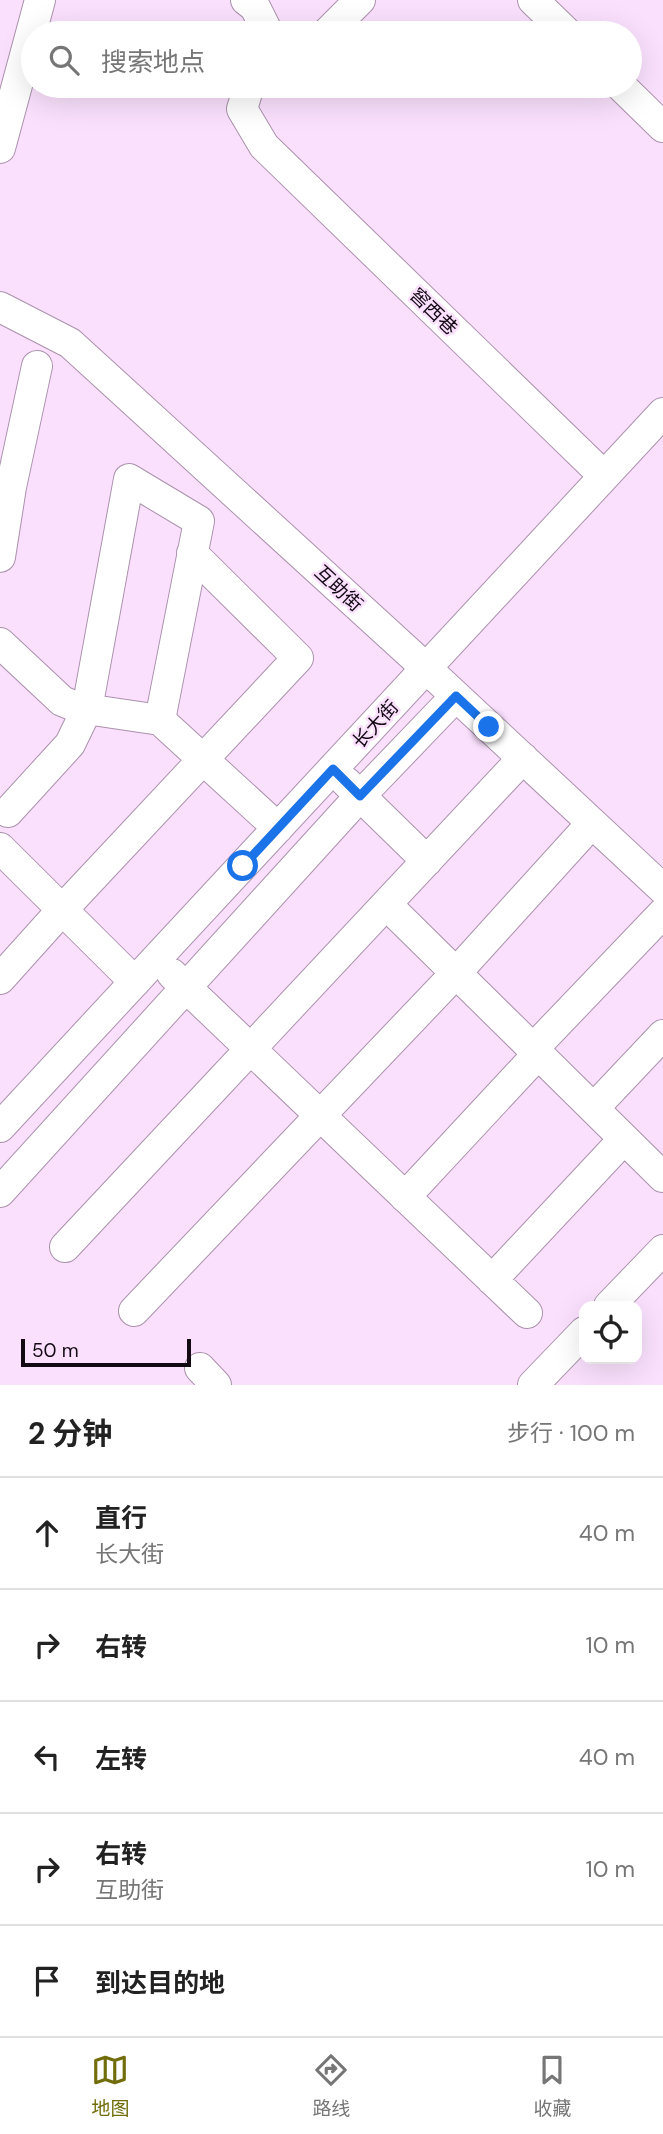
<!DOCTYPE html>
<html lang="zh">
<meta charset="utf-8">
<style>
body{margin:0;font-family:"DM Sans","Noto Sans SC",sans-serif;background:#f6f6f6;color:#222}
.controls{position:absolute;right:21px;bottom:21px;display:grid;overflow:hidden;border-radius:14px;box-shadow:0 7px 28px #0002}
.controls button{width:63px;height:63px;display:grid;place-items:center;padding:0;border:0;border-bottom:2px solid #e0e0e0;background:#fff;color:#222;font:35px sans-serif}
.scale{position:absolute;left:21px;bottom:18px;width:170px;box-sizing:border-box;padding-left:7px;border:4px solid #120913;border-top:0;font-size:19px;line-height:24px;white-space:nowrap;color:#120913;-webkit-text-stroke:5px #fae0fd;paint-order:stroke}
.stop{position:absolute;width:21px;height:21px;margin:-16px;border:5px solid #1a73e8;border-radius:50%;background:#fff}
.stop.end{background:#1a73e8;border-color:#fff;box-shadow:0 2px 7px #0008}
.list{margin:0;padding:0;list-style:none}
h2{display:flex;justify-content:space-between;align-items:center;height:91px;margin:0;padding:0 28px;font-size:30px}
h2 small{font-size:23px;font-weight:400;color:#767676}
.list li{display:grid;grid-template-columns:46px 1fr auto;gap:21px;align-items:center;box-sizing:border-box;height:112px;padding:0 28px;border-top:2px solid #e0e0e0}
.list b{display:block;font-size:26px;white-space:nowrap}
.list p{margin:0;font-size:23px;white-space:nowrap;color:#767676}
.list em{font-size:23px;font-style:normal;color:#767676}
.icon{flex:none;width:38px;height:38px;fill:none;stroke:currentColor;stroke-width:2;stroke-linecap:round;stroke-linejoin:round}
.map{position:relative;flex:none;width:663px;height:1385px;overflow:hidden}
.search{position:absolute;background:#fff;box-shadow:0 7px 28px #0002;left:21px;right:21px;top:21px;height:77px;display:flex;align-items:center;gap:18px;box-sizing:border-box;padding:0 24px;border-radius:38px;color:#767676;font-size:26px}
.sheet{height:651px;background:#fff}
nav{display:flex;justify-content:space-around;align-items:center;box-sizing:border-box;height:98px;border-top:2px solid #e0e0e0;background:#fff;font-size:19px;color:#767676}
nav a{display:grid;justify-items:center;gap:4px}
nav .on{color:#716d0b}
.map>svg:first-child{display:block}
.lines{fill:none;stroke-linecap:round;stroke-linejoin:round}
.minor-casing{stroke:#aa92ac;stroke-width:32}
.minor{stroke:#fff;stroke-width:30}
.route{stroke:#1a73e8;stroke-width:9}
.labels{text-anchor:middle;stroke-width:5;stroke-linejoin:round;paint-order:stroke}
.street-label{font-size:19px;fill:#120913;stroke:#fae0fd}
</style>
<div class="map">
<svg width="663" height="1385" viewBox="0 0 663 1385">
<rect width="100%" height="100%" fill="#fae0fd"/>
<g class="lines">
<defs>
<path id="minor" d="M246,0l9,7 13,26
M533,0l34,33
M327,33l33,-33
M249,86l-7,23 22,37 340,330
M621,86l42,41
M0,148l40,-148
M0,307l70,36 357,326 236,220
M0,557l11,-70 26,-121
M0,643l62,58 17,7 81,12 118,108
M346,782l81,79
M8,812l62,-68 17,-35 42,-230 70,42 -39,199
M0,848l135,134
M387,905l276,272
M172,974l355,339
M0,979l62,-69 236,-252 -106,-105
M533,1049l130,-136
M594,1108l69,-73
M0,1127l663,-714
M0,1192l360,-396 96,-100
M405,1197l133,-143
M65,1247l458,-489
M492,1280l132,-141
M609,1306l54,-56
M134,1311l322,-338 136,-150
M200,1368l16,17
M533,1385l51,-53"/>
</defs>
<use href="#minor" class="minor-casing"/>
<use href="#minor" class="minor"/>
</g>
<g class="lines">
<path class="route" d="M243,866l90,-97 27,27 96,-100 33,31"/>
</g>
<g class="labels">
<g class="street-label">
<text transform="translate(434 311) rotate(44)" y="7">窖西巷</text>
<text transform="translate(339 588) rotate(43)" y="7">互助街</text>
<text transform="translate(375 724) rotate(-47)" y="7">长大街</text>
</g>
</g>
</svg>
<div class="controls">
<button><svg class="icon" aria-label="locate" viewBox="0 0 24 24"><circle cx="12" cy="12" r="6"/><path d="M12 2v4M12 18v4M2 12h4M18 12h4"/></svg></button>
</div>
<div class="scale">50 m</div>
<div class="stop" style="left:243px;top:866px"></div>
<div class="stop end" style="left:489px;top:727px"></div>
<div class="search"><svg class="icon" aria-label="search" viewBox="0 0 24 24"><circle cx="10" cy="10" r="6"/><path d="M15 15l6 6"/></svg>搜索地点</div>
</div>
<section class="sheet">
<h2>2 分钟<small>步行 · 100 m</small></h2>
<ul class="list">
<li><svg class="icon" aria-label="ahead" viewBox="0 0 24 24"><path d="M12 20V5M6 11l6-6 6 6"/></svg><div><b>直行</b><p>长大街</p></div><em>40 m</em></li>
<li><svg class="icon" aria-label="right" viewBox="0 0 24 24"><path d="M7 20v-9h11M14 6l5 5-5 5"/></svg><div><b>右转</b></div><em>10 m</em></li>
<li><svg class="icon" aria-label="left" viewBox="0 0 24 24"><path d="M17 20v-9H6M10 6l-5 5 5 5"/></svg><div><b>左转</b></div><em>40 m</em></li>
<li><svg class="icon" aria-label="right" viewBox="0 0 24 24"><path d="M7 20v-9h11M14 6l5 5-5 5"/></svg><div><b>右转</b><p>互助街</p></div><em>10 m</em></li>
<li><svg class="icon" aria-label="arrive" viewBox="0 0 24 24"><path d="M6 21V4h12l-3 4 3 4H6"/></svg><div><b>到达目的地</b></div></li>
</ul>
</section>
<nav>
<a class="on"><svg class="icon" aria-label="map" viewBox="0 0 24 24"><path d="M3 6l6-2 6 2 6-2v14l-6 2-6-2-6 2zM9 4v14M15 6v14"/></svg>地图</a>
<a><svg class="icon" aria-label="directions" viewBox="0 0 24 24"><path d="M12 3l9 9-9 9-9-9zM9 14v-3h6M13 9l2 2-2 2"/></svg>路线</a>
<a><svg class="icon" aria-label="saved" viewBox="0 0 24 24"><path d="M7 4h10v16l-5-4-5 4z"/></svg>收藏</a>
</nav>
